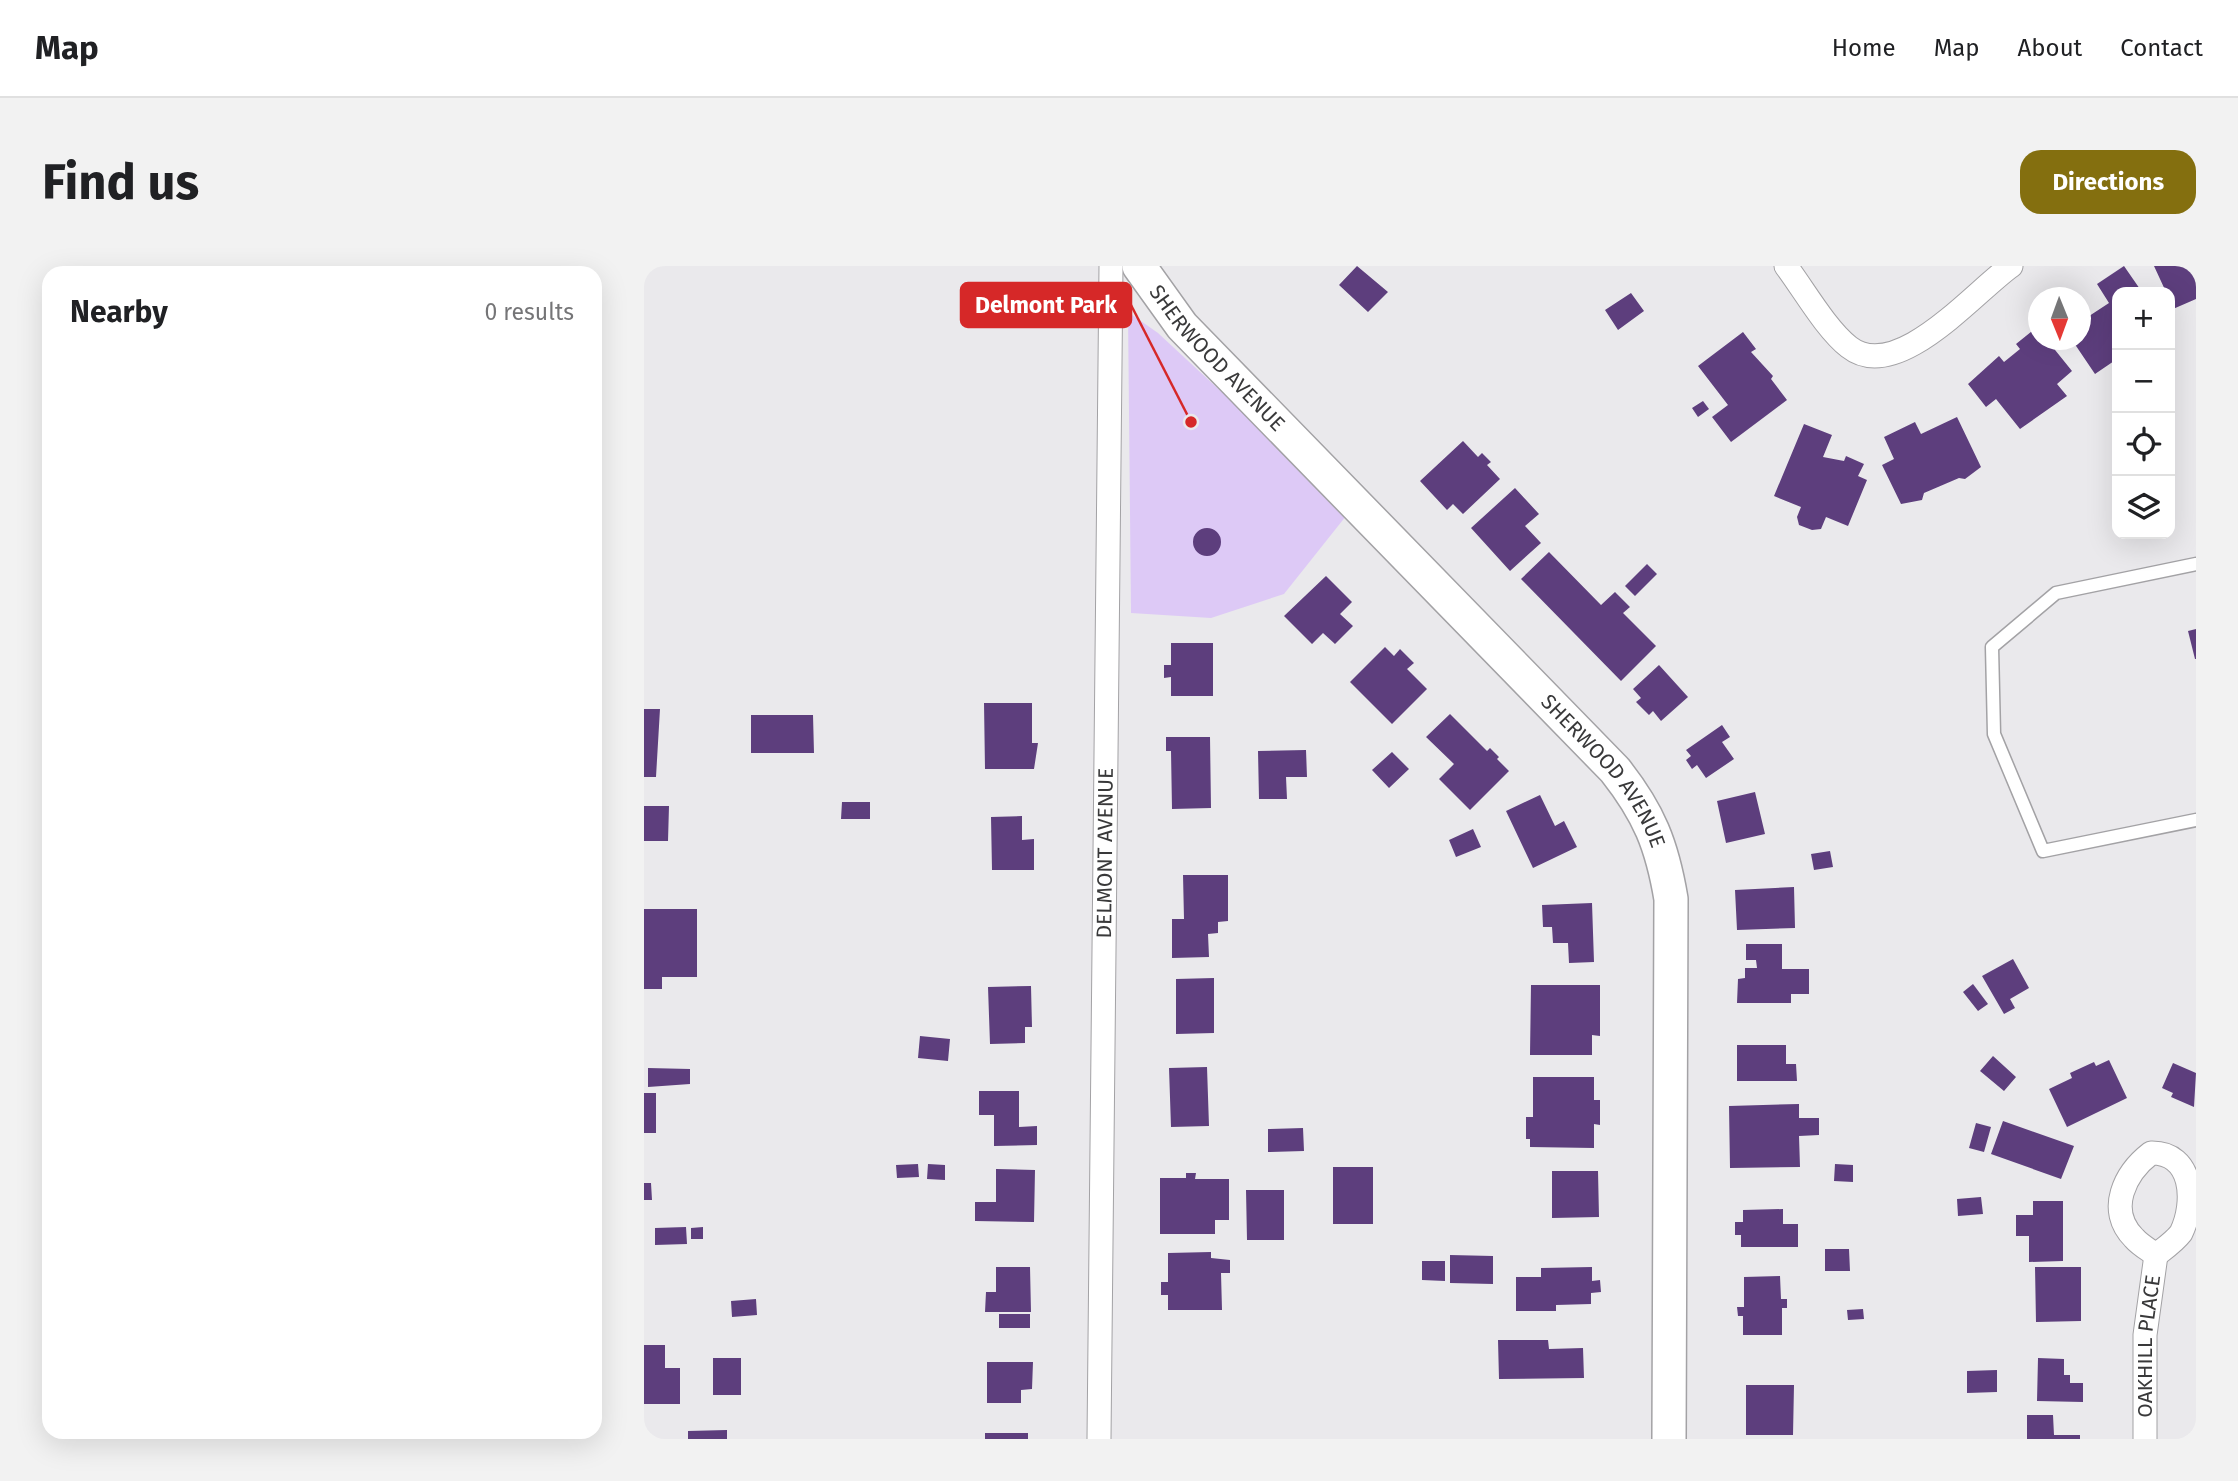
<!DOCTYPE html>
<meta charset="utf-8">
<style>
body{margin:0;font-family:"Fira Sans",sans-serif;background:#f2f2f2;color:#202124}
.controls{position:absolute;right:21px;top:21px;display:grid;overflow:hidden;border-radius:14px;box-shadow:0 7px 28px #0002}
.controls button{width:63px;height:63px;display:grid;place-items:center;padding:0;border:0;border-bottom:2px solid #e0e0e0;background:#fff;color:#202124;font:35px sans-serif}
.compass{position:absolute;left:1384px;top:21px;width:63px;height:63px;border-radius:50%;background:#fff;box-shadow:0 7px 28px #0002;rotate:179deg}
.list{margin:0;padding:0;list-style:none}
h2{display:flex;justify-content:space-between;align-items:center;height:91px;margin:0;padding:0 28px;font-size:30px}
h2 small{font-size:23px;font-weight:400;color:#757577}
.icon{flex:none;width:38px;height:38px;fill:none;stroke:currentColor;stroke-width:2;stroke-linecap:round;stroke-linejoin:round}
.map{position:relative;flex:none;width:1552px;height:1173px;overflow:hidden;border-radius:21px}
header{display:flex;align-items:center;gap:42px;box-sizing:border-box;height:98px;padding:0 35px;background:#fff;border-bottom:2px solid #e0e0e0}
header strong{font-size:33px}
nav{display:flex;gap:38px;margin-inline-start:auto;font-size:24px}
.intro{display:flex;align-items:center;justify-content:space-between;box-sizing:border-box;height:168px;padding:0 42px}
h1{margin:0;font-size:49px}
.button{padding:18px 32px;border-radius:21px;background:#846f0f;color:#fff;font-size:24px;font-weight:700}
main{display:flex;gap:42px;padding:0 42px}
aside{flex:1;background:#fff;border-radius:21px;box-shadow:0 7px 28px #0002}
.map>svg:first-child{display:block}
.green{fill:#ddc9f6}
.building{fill:#5d3e7d}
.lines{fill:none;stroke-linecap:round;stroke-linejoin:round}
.lane-casing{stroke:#a3a2a5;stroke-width:15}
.street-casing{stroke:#a3a2a5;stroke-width:25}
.secondary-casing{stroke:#a3a2a5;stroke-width:36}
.lane{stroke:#fff;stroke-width:12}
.street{stroke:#fff;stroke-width:23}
.secondary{stroke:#fff;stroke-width:33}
.labels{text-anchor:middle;stroke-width:7;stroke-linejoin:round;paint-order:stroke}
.street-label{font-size:21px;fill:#39393a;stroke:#eae9ec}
.leader{fill:none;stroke:#d62828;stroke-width:2.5}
.callout-dot{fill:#d62828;stroke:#eae9ec;stroke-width:2.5}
.callout{fill:#d62828;stroke:#d62828;stroke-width:2.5}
.callout-label{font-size:23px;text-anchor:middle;font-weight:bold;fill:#fff}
</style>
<header>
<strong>Map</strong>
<nav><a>Home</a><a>Map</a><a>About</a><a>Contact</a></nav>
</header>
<div class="intro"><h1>Find us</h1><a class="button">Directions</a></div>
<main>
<aside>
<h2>Nearby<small>0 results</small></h2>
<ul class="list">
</ul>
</aside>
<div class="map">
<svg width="1552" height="1173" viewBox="0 0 1552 1173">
<rect width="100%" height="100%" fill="#eae9ec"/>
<path class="green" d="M484,46l30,21 192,178 -66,83 -73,24 -80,-5z"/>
<path class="building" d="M713,0l31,26 -20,20 -29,-27z
M1480,0l18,26h-25v67l-22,15 -23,-34h8v-18l29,-19 -12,-19z
M1510,0h42v33l-23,10 -3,-17h-4z
M987,27l13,18 -26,19 -13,-20z
M1393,61l1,13h9l25,31 -15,13 10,12 -47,33 -24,-30 -10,8 -18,-23 31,-28 5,6 16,-13 -4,-5z
M1099,66l13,17 -5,3 22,24 -2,3 16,21 -56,42 -19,-25 16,-12 -30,-39z
M1059,135l6,8 -11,8 -6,-9z
M1313,151l24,50 -16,12 -6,-1 -35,15 -2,7 -21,4 -19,-39 12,-6 -10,-22 31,-15 6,12z
M1160,158l28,11 -9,22 21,4 2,-5 18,8 -6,12 9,4 -19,46 -22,-9 -5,12 -9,1 -13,-5 -2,-8 4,-10 -27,-11z
M819,175l15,16 4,-4 9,9 -4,3 13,14 -37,35 -10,-10 -6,6 -27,-29z
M871,222l24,26 -14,12 16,17 -31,28 -39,-43z
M549 276a14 14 0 1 1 28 0a14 14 0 1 1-28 0Z
M905,286l52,53 14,-13 15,15 -7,6 33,33 -35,35 -100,-102z
M1003,298l10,10 -22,22 -10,-10z
M682,310l26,26 -12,12 13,12 -18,18 -12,-11 -11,11 -28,-28z
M1552,363v30h-1l-7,-28z
M527,377h42v53h-42v-19l-7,1v-13h7z
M741,381l9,9 6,-7 14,14 -7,6 20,20 -35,35 -42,-42z
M1015,399l29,32 -27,24 -8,-10 -4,4 -13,-13 5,-4 -8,-9z
M340,437h48v40h6l-4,26h-49z
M0,443h16l-4,68h-12z
M806,448l37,37 3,-3 9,9 -2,2 12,12 -39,39 -31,-31 15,-15 -28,-27z
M107,449h62l1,38h-63z
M1078,459l8,12 -8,5 12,17 -28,19 -9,-13 -5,4 -6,-9 5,-4 -5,-6z
M522,471h44l1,71 -39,1 -1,-58h-5z
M662,484l1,27h-21l1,22h-28l-1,-48z
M748,486l17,17 -20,19 -17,-18z
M1111,526l10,42 -39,9 -9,-42z
M896,529l15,31 9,-5 13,26 -44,21 -27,-57z
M198,536h28v17h-29z
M0,540h25l-1,35h-24z
M378,550v24l12,-1v31h-42l-1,-53z
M829,563l8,18 -25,10 -7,-17z
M1186,585l3,16 -19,3 -3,-16z
M539,609h45v46l-10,1v11l-10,1 1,23 -37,1v-39h12z
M1150,621l1,41 -58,2 -2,-40z
M948,637l2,59 -25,1 -1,-20h-15l-1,-16h-9l-1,-22z
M0,643h53v68h-35v12h-18z
M1102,678h36v25h27v25h-18v9h-54l1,-24 7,-1v-10h12l-1,-8h-10z
M1369,693l16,29 -19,11 5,9 -11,6 -22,-38z
M570,712v55l-38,1v-55z
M1329,718l15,20 -10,7 -15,-19z
M887,719h69v51l-8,-1v20h-62z
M387,720l1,41h-7v16l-35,1 -2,-57z
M276,770l30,3 -2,22 -30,-3z
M1093,779h49v19h10l1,17h-60z
M1349,790l23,21 -12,14 -24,-20z
M1465,794l18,38 -60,29 -18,-38 23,-11 -2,-5 24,-11 2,4z
M1529,797l23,10 -2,34 -23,-10 2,-4 -11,-5z
M563,801l2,59 -38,1 -2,-59z
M4,802l42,1v15l-42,3z
M889,811h61v23h6v25l-6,-1v24l-64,-1v-8h-4v-22h7z
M335,825h40v36l18,-1v19l-43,1v-31h-15z
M0,827h12v40h-12z
M1155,838v14h20v17l-20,1 1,31 -70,1 -1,-62z
M1359,855l71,25 -13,33 -70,-25z
M1332,857l15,4 -7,25 -15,-4z
M659,862l1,23 -36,1v-23z
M274,898l1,13 -22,1 -1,-13z
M284,898l17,1v15l-18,-1z
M1191,898l18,1v17l-19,-1z
M689,901h40v57h-40z
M352,903l39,1 -1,52 -59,-1v-19h21z
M908,905h46l1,46 -47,1z
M542,907h10l-1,6h34v41h-14v14h-55v-56h26z
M0,917h7l1,17h-8z
M602,924h38v50h-37z
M1337,931l2,17 -25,2 -1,-17z
M1389,935h30v60l-34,1v-26h-13v-21h17z
M1139,943v15h15v23h-57v-12h-6v-13h8v-12z
M42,961l1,17 -32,1v-17z
M59,961v12h-12v-11z
M1181,983h24l1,22h-25z
M567,986v6l19,2v13h-9l1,37h-54v-15h-7v-13h7v-29z
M806,989l43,1v28l-43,-1z
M778,995h23v20l-23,-1z
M352,1001h34l1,45h-46l1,-20h10z
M948,1001v14l8,-1 1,12 -10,1v11l-35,1v6h-40v-34h25v-9z
M1391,1001h46v54l-45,1z
M1136,1010l1,23h6v9h-5v27h-39v-19h-5l-1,-9h7v-30z
M112,1033l1,16 -25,2 -1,-16z
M1219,1043l1,10 -16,1 -1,-10z
M355,1048h31v14h-31z
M854,1074h50l1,9 34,-1 1,30 -85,1z
M0,1079h21v23h15v36h-36z
M69,1092h28v37h-28z
M1394,1092l26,1v16h6v8h13v19l-46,-1z
M343,1096h46l-1,27 -11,1v13h-34z
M1353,1104v22l-30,1v-22z
M1102,1119h48l-1,50h-47z
M1383,1149h26l1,20h26v4h-53z
M83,1164v9h-39v-8z
M341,1167h43v6h-43z"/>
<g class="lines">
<defs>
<path id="lane" d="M1552,298l-140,29 -64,54 2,87 49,117 153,-31"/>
<g id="street">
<path d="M1142,0c18,24 40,63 63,81 48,38 126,-56 162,-81"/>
<path d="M1507,887c42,-1 45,49 30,80 -7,9 -16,15 -25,22 -7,-5 -16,-10 -22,-17 -28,-28 -9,-65 17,-85z"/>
<path id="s1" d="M455,1173l12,-1173"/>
<path id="s2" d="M1501,1173v-104l11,-80"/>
</g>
<g id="secondary">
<path id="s3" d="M495,0l43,60 433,444c34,43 47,75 56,129l-2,540"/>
</g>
</defs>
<use href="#lane" class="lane-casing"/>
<use href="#street" class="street-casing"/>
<use href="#secondary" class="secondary-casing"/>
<use href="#lane" class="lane"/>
<use href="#street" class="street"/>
<use href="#secondary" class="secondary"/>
</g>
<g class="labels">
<g class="street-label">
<text dy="7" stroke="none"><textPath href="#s3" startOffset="121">SHERWOOD AVENUE</textPath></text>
<text dy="7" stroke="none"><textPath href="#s3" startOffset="688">SHERWOOD AVENUE</textPath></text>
<text dy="7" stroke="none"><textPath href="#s1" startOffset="586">DELMONT AVENUE</textPath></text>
<text dy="7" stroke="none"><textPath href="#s2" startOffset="93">OAKHILL PLACE</textPath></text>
</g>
</g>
<path class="leader" d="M547 156L487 39"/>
<circle class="callout-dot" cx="547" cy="156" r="7"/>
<rect class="callout" x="317" y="17" width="170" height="44" rx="7"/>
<g class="callout-label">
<text x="402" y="47">Delmont Park</text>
</g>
</svg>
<div class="controls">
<button>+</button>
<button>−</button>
<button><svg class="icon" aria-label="locate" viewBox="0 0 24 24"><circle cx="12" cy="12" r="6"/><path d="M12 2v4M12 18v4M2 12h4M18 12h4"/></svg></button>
<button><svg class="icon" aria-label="layers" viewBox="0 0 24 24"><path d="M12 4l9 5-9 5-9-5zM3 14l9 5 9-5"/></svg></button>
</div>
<svg class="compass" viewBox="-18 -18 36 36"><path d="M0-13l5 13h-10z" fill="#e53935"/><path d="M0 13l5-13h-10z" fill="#757577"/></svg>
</div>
</main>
